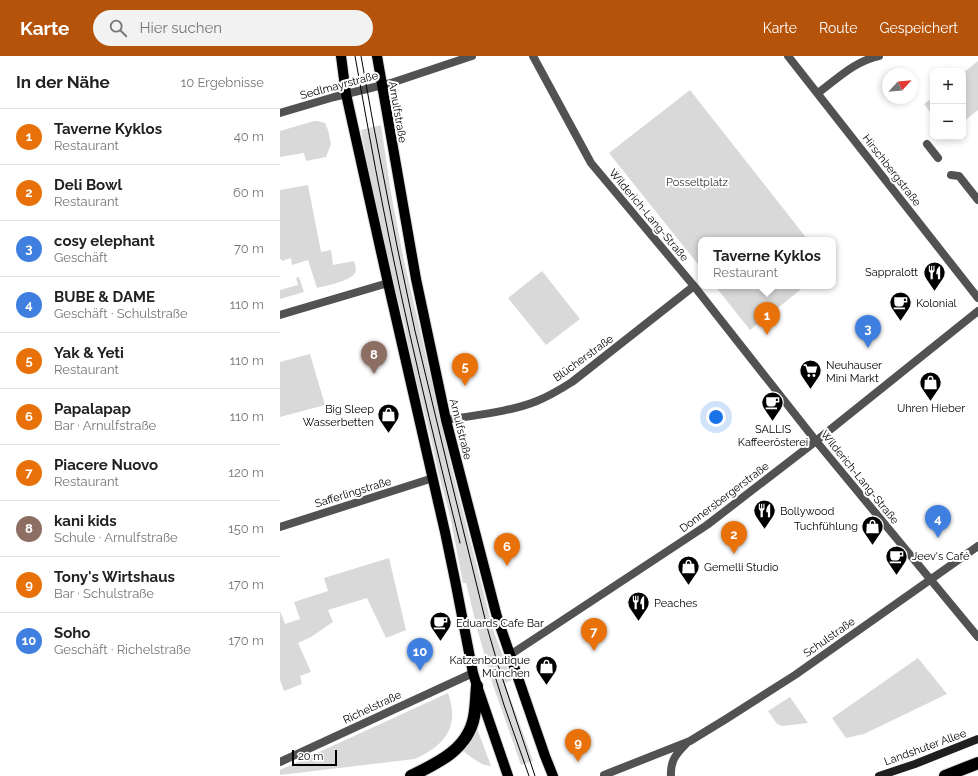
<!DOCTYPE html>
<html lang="de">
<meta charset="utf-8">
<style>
body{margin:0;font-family:Raleway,sans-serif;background:#f2f2f2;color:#222}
.controls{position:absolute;right:12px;top:12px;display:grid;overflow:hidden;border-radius:8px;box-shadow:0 2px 6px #0003}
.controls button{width:36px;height:36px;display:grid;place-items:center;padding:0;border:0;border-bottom:1px solid #e0e0e0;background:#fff;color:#222;font:20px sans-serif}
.compass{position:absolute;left:602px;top:12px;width:36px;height:36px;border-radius:50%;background:#fff;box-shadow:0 2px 6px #0003;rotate:64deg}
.scale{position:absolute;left:12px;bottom:10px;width:45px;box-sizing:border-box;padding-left:4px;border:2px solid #000;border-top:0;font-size:11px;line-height:14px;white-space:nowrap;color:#000;-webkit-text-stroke:3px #fff;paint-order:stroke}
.you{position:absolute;left:436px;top:361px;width:14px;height:14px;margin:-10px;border:3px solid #fff;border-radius:50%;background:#1a73e8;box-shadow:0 0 0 6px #1a73e833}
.badge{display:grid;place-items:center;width:26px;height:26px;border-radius:50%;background:#b45309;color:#fff;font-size:13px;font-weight:700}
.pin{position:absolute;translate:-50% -33px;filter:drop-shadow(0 1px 2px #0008)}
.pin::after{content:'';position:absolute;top:21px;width:14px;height:12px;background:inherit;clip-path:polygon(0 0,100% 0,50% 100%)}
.popup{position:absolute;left:418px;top:181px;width:138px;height:52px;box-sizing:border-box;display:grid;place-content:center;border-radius:8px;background:#fff;filter:drop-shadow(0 1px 3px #0005);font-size:13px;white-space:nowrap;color:#767676}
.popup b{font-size:15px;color:#222}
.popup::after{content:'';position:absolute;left:50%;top:100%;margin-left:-8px;border:8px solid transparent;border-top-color:#fff}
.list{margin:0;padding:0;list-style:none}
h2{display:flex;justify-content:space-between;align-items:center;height:52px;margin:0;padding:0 16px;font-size:17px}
h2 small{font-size:13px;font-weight:400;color:#767676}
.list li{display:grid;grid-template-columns:26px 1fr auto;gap:12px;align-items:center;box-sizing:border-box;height:56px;padding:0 16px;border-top:1px solid #e0e0e0}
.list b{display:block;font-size:15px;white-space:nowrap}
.list p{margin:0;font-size:13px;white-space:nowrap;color:#767676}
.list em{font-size:13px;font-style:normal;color:#767676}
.icon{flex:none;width:22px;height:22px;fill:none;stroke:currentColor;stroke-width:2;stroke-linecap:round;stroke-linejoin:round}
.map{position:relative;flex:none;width:698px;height:720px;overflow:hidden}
header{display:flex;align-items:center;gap:24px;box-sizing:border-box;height:56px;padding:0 20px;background:#b45309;color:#fff}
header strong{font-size:19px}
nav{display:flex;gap:22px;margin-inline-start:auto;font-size:14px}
.search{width:280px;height:36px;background:#f2f2f2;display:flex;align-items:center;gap:10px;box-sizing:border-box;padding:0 14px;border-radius:22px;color:#767676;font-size:15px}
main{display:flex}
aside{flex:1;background:#fff}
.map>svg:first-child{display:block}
.green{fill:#d9d9d9}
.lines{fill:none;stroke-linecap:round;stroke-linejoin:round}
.primary-casing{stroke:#dbdbdb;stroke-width:12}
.highway-casing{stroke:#dbdbdb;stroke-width:14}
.lane{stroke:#525252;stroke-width:8}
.street{stroke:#525252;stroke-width:8}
.secondary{stroke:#1f1f1f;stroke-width:8}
.primary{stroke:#000;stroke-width:10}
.highway{stroke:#000;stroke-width:12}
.tram{stroke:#000;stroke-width:1}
.labels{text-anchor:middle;stroke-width:4;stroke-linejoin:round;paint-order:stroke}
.street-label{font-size:11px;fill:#000;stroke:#fff}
.park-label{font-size:11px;fill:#303030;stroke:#fff}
.poi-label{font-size:11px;fill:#000;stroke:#fff;text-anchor:start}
</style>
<header>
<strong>Karte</strong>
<div class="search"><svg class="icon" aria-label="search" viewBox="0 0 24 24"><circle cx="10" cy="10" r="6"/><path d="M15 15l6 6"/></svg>Hier suchen</div>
<nav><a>Karte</a><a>Route</a><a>Gespeichert</a></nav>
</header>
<main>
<aside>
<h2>In der Nähe<small>10 Ergebnisse</small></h2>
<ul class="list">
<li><span class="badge" style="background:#e8710a">1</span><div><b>Taverne Kyklos</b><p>Restaurant</p></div><em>40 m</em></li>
<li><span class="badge" style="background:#e8710a">2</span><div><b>Deli Bowl</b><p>Restaurant</p></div><em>60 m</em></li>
<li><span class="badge" style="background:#3f7fe0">3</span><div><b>cosy elephant</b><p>Geschäft</p></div><em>70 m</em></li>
<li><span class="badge" style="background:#3f7fe0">4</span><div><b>BUBE &amp; DAME</b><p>Geschäft · Schulstraße</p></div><em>110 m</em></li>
<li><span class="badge" style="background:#e8710a">5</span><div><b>Yak &amp; Yeti</b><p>Restaurant</p></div><em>110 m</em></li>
<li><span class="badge" style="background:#e8710a">6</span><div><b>Papalapap</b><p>Bar · Arnulfstraße</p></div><em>110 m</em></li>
<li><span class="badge" style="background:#e8710a">7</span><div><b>Piacere Nuovo</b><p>Restaurant</p></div><em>120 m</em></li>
<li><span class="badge" style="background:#8d6e63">8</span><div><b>kani kids</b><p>Schule · Arnulfstraße</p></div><em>150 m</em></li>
<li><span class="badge" style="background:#e8710a">9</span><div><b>Tony's Wirtshaus</b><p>Bar · Schulstraße</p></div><em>170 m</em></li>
<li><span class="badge" style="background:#3f7fe0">10</span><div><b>Soho</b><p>Geschäft · Richelstraße</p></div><em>170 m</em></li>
</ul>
</aside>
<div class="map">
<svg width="698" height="720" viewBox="0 0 698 720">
<rect width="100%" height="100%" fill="#fff"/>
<path class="green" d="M698,5v49l-15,12v-49z
M410,34l118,150h-107v28l-92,-115z
M653,41v19l-9,-12z
M34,65h3l8,2 3,7 3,14 -5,13 -20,4 -2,-8 -24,4v-26z
M101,69l10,68 12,63 48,209 42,165 19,50 -7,3 28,78 -12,4 -28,-80 -16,-57 -11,-45h-3l-13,-67 -11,-41 -9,-40 -18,-71 -7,-37 -11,-42 -23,-100 -10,-55z
M28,129l13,67 10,-2 2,15 21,-4c1,4 3,9 1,12 -4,8 -30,13 -38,15l-9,-28 -16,5 -1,-7 -9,3 -1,-2h-1v-69z
M262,215l38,48 -34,26 -38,-47z
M19,221l5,15 -24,7v-9l18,-5 -2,-7z
M435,230h90l-55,44z
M30,298l15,51 -45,12v-55z
M109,502l17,72 -20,8 -19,-40 -39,12 5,12 -22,15 -13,6 13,29 -11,4 2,8 -18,7 -4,-11v-69l5,13 15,-5 -6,-17 34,-11 -4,-13z
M638,602l29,36 -83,40 -18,4 -14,-20z
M168,637c12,34 -3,52 -33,66l-135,16v-5z
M510,641l18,26 -26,3 -5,-2 -9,-13z
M197,674l1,1 13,35c-11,-1 -19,-8 -28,-15l7,-9 5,-11z"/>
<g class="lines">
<defs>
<path id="primary" d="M61,0l5,38 42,189 57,249 10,48 18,93 4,13 31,90
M97,0l39,223 30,141 51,197 48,139 8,20"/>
<path id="highway" d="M131,720c27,-13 57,-27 63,-59 2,-10 2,-21 3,-31
M665,720l33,-13"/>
</defs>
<use href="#primary" class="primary-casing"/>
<use href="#highway" class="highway-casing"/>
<path class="lane" d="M647,88l11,14
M671,119l8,1 19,24"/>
<path class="street" d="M253,0l58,107 103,123 122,155 162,196
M508,0l190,242
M538,37c19,-14 37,-32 61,-37
M0,57l54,-16 57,-14 81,-27
M0,259l108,-32
M166,364c29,-5 64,-8 91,-19 12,-5 24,-12 35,-19l122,-96
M0,471l153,-49
M230,599l197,-130 109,-84 162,-130
M0,706l193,-89
M324,719l86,-34 36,-22 69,-44 183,-129
M391,720c-1,-15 5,-22 15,-32"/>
<path class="secondary" d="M599,720l36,-12 63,-25"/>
<use href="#primary" class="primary"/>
<use href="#highway" class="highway"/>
<path class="tram" d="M75,0c9,50 18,101 28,151 22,113 49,224 77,336
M81,0l13,72 23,118 18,85 34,141 38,155 11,38 37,111
M215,620l9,29 25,71"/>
</g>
<defs>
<symbol id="restaurant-pin" viewBox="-11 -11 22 30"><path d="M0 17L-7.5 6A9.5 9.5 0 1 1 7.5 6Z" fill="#000" stroke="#fff"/><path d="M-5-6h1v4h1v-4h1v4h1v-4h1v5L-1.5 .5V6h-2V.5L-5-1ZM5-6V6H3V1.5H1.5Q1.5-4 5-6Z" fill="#fff"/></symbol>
<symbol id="cafe-pin" viewBox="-11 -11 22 30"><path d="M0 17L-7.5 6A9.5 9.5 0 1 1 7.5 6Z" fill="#000" stroke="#fff"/><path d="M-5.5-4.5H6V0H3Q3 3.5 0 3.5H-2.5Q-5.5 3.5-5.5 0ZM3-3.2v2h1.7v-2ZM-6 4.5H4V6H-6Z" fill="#fff"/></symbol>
<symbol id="supermarket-pin" viewBox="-11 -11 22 30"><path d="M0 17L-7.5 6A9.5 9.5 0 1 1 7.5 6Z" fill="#000" stroke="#fff"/><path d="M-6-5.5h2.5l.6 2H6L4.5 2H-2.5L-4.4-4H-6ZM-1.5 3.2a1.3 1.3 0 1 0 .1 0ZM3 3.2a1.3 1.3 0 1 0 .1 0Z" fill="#fff"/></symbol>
<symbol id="shop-pin" viewBox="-11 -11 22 30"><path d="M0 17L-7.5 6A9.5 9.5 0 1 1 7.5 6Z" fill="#000" stroke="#fff"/><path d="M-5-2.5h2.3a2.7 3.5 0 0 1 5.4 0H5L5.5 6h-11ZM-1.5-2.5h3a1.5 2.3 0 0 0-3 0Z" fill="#fff"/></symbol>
</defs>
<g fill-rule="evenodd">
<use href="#restaurant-pin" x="642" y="204" width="25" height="34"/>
<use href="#cafe-pin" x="608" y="234" width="25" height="34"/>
<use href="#supermarket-pin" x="518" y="302" width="25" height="34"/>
<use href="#shop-pin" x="638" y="314" width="25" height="34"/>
<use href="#cafe-pin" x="480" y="334" width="25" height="34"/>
<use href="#shop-pin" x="96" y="346" width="25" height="34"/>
<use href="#restaurant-pin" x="472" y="442" width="25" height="34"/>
<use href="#shop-pin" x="580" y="458" width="25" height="34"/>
<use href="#cafe-pin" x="604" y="488" width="25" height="34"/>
<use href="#shop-pin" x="396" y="498" width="25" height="34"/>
<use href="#restaurant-pin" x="346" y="534" width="25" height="34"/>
<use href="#cafe-pin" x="148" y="554" width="25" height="34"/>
<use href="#shop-pin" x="254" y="598" width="25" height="34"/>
</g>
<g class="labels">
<g class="street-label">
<text transform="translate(59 29) rotate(-15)" y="4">Sedlmayrstraße</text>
<text transform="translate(118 56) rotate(80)" y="4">Arnulfstraße</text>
<text transform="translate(612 114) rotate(52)" y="4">Hirschbergstraße</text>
<text transform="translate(369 159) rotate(50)" y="4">Wilderich-Lang-Straße</text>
<text transform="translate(303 302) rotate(-36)" y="4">Blücherstraße</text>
<text transform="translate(181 373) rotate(76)" y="4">Arnulfstraße</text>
<text transform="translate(580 421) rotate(51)" y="4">Wilderich-Lang-Straße</text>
<text transform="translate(73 436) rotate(-17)" y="4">Safferlingstraße</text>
<text transform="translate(444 441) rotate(-37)" y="4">Donnersbergerstraße</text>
<text transform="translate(549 581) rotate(-35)" y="4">Schulstraße</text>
<text transform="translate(92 651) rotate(-25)" y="4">Richelstraße</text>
<text transform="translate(645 691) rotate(-20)" y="4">Landshuter Allee</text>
</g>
<g class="park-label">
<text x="417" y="130">Posseltplatz</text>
</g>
<g class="poi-label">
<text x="638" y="220" text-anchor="end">Sappralott</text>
<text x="636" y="251">Kolonial</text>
<text x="546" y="313">Neuhauser<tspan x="546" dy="13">Mini Markt</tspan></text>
<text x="651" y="356" text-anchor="middle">Uhren Hieber</text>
<text x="94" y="357" text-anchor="end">Big Sleep<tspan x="94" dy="13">Wasserbetten</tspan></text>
<text x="493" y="377" text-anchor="middle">SALLIS<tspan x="493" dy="13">Kaffeerösterei</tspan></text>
<text x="500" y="459">Bollywood</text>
<text x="578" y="474" text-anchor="end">Tuchfühlung</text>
<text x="632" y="504">Jeev's Café</text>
<text x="424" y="515">Gemelli Studio</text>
<text x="374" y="551">Peaches</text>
<text x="176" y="571">Eduards Cafe Bar</text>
<text x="250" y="608" text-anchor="end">Katzenboutique<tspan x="250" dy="13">München</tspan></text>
</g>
</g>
</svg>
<div class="controls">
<button>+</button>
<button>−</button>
</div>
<svg class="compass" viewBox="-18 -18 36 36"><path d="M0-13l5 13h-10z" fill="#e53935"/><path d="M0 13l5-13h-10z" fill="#767676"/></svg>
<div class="scale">20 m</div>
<div class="you"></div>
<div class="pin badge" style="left:487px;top:279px;background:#e8710a">1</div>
<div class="popup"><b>Taverne Kyklos</b>Restaurant</div>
<div class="pin badge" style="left:454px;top:498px;background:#e8710a">2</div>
<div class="pin badge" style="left:588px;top:292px;background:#3f7fe0">3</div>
<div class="pin badge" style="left:658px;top:482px;background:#3f7fe0">4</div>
<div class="pin badge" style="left:185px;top:330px;background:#e8710a">5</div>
<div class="pin badge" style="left:227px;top:510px;background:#e8710a">6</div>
<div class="pin badge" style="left:314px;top:595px;background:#e8710a">7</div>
<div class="pin badge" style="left:94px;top:318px;background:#8d6e63">8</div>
<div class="pin badge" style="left:298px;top:706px;background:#e8710a">9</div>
<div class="pin badge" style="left:140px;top:615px;background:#3f7fe0">10</div>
</div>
</main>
